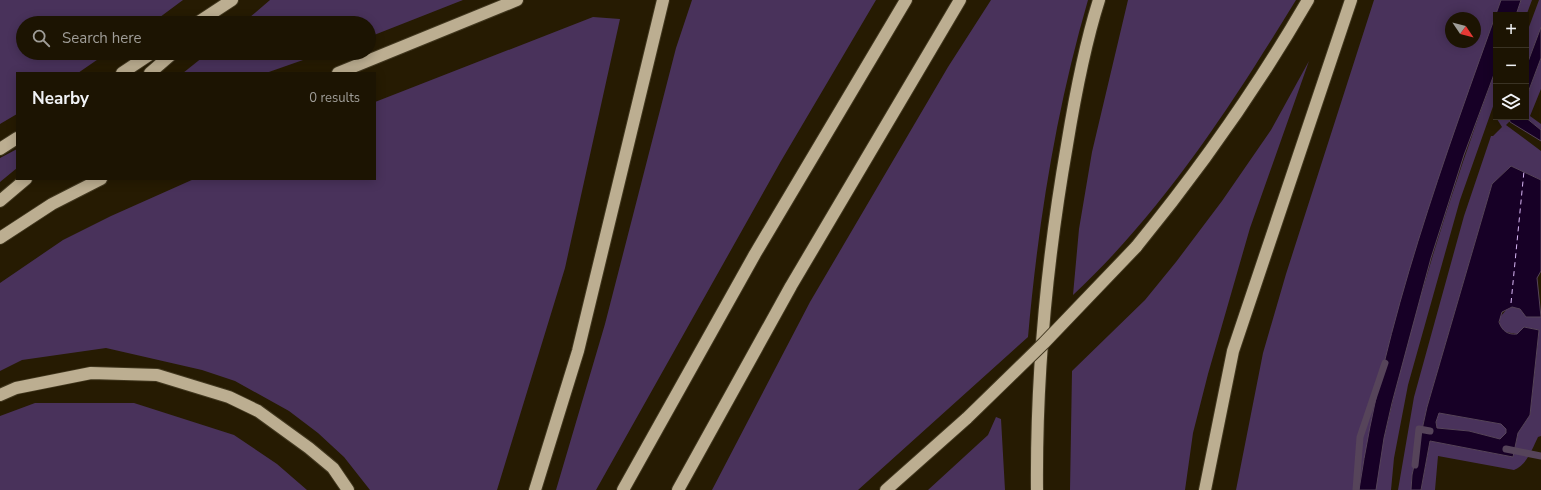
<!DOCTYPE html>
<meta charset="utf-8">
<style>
body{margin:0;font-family:"Nunito Sans",sans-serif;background:#292111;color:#f1f3f6}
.controls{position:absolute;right:12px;top:12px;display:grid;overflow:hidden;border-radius:0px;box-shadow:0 2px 10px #0003}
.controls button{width:36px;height:36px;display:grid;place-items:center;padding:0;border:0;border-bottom:1px solid #3a3324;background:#1c1402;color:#f1f3f6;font:20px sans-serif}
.compass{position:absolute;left:1445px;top:12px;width:36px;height:36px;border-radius:50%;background:#1c1402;box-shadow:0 2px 10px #0003;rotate:125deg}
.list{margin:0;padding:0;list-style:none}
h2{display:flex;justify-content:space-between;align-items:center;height:52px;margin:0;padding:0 16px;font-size:17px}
h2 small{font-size:13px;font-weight:400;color:#a09e99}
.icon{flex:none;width:22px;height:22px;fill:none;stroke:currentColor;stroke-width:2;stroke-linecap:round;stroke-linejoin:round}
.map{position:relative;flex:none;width:1541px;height:490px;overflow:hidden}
.search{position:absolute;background:#1c1402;box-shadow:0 2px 10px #0003;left:16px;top:16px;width:360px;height:44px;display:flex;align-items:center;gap:10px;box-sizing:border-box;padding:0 14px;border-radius:22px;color:#a09e99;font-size:15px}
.panel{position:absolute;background:#1c1402;box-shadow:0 2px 10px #0003;left:16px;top:72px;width:360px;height:108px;border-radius:0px}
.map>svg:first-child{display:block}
.green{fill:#49325b;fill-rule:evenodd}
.water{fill:#170026;stroke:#56445a;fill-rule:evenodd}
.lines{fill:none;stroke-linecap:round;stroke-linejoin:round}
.stream{stroke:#56445a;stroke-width:7}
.ferry{stroke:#dbb9f7;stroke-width:1;stroke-dasharray:5 4;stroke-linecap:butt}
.highway-casing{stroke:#41371f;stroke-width:14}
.highway{stroke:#bcae91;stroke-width:12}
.highway-bridge-casing{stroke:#41371f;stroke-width:14;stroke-linecap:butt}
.highway-bridge{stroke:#bcae91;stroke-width:12}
</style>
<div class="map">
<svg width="1541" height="490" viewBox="0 0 1541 490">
<rect width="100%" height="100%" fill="#261b02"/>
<path class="green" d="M0,0h183l-31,23h-129v30h84l-29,20h-61v41l-17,10z
M270,0h193l-94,37v-14h-126z
M692,0h184l-95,161 -185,329h-40l49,-166 71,-276z
M991,0h97c-32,110 -50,224 -60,337l-170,153h-146l98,-188 138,-235z
M1128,0h168c-65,106 -132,210 -223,295l6,-66 13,-77z
M1374,0h127l-77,224 -49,196 9,18c29,-126 67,-248 112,-369v29l-36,102 -52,185 -14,73 -3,32h-155l27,-137 23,-79zM1451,18h24v24h-24z
M1521,0h11l-6,16 -10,-1z
M1539,0h2v27l-15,40v-32z
M593,17l27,2 -55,249 -68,222h-127l-26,-33 -26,-24 -29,-22 -54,-30 -33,-11 -96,-22 -84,12 -22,11v-88l63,-43 48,-24 83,-37h181v-77z
M208,53h115l-57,20h-83z
M1541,58v31l-11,27 11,8v6l-16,-13 1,-19z
M1309,61l-59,167 -42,146 -15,59 -8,57h-115l2,-119 73,-71 31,-38 46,-61 49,-71z
M1497,117h12l1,4 -4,4 35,26v29l-30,-14 -19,18 -65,223 -15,68 -1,15h-13l16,-93 50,-181 27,-80h2l9,-9 -5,-8z
M17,149v19l-17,14v-24z
M1512,307c11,1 18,10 29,10v119l-3,1c-6,12 -11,28 -24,33l-76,-14 -3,34h-14l9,-49 83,16 5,-24 12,-18 9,-85 -15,-3 -7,7 -12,-2 -5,-6v-9l7,-8z
M35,403h99l100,32 43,29 30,26h-307v-74z
M1439,413l62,11 5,5v4l-6,6 -31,-8 -32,-3 -1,-6z
M996,417l5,2 4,71h-77l60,-55z"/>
<path class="water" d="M1501,0h20l-5,15h-20v54l-32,86 -33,103 -39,145 -8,35 -8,52h-17c25,-169 85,-331 142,-490z
M1541,27v31l-15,40v-31z
M1509,117h16l16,13v11l-31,-19z
M1511,166l30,14v91l-4,7 4,39h-15l-6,-8 -8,-2 -10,5 -3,10c3,9 9,13 18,12l7,-7 15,3 -9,85 -12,18 -5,24 -83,-16 -9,49h-10l1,-15 15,-68 65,-223zM1439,413l62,11 5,5v4l-6,6 -31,-8 -32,-3 -1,-6z"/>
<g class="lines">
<path class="stream" d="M1506,449l35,7
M1415,465l4,-36 11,2
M1356,490l4,-53 25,-74"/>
<path class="ferry" d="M1511,303l13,-132"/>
<defs>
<path id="highway" d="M197,23l35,-23
M122,73l30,-20
M150,73l23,-20
M338,73l179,-73
M0,149l17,-11
M0,201l26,-22
M0,238l52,-34 49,-25
M1136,247c64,-78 121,-159 172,-247
M0,395l16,-7 75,-15 66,2 72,22 29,14 51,37 24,20 15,22
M535,490l43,-139 85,-351
M623,490l132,-236 151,-254
M678,490l113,-204 169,-286
M886,490l81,-72
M1037,490c-1,-116 10,-231 30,-345 8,-49 17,-98 32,-145
M1205,490l28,-139 118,-351"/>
</defs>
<use href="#highway" class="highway-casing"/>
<use href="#highway" class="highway"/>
<defs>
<path id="highway-bridge" d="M967,418l77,-75 92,-96"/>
</defs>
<use href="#highway-bridge" class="highway-bridge-casing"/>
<use href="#highway-bridge" class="highway-bridge"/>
</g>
</svg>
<div class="controls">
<button>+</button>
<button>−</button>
<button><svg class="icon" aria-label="layers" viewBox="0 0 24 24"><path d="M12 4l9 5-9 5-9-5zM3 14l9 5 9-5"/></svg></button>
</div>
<svg class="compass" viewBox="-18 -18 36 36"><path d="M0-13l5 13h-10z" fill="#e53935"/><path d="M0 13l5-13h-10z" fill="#a09e99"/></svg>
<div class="search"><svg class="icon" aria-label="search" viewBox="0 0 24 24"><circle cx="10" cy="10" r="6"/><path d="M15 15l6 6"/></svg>Search here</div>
<section class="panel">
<h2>Nearby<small>0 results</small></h2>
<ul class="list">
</ul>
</section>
</div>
